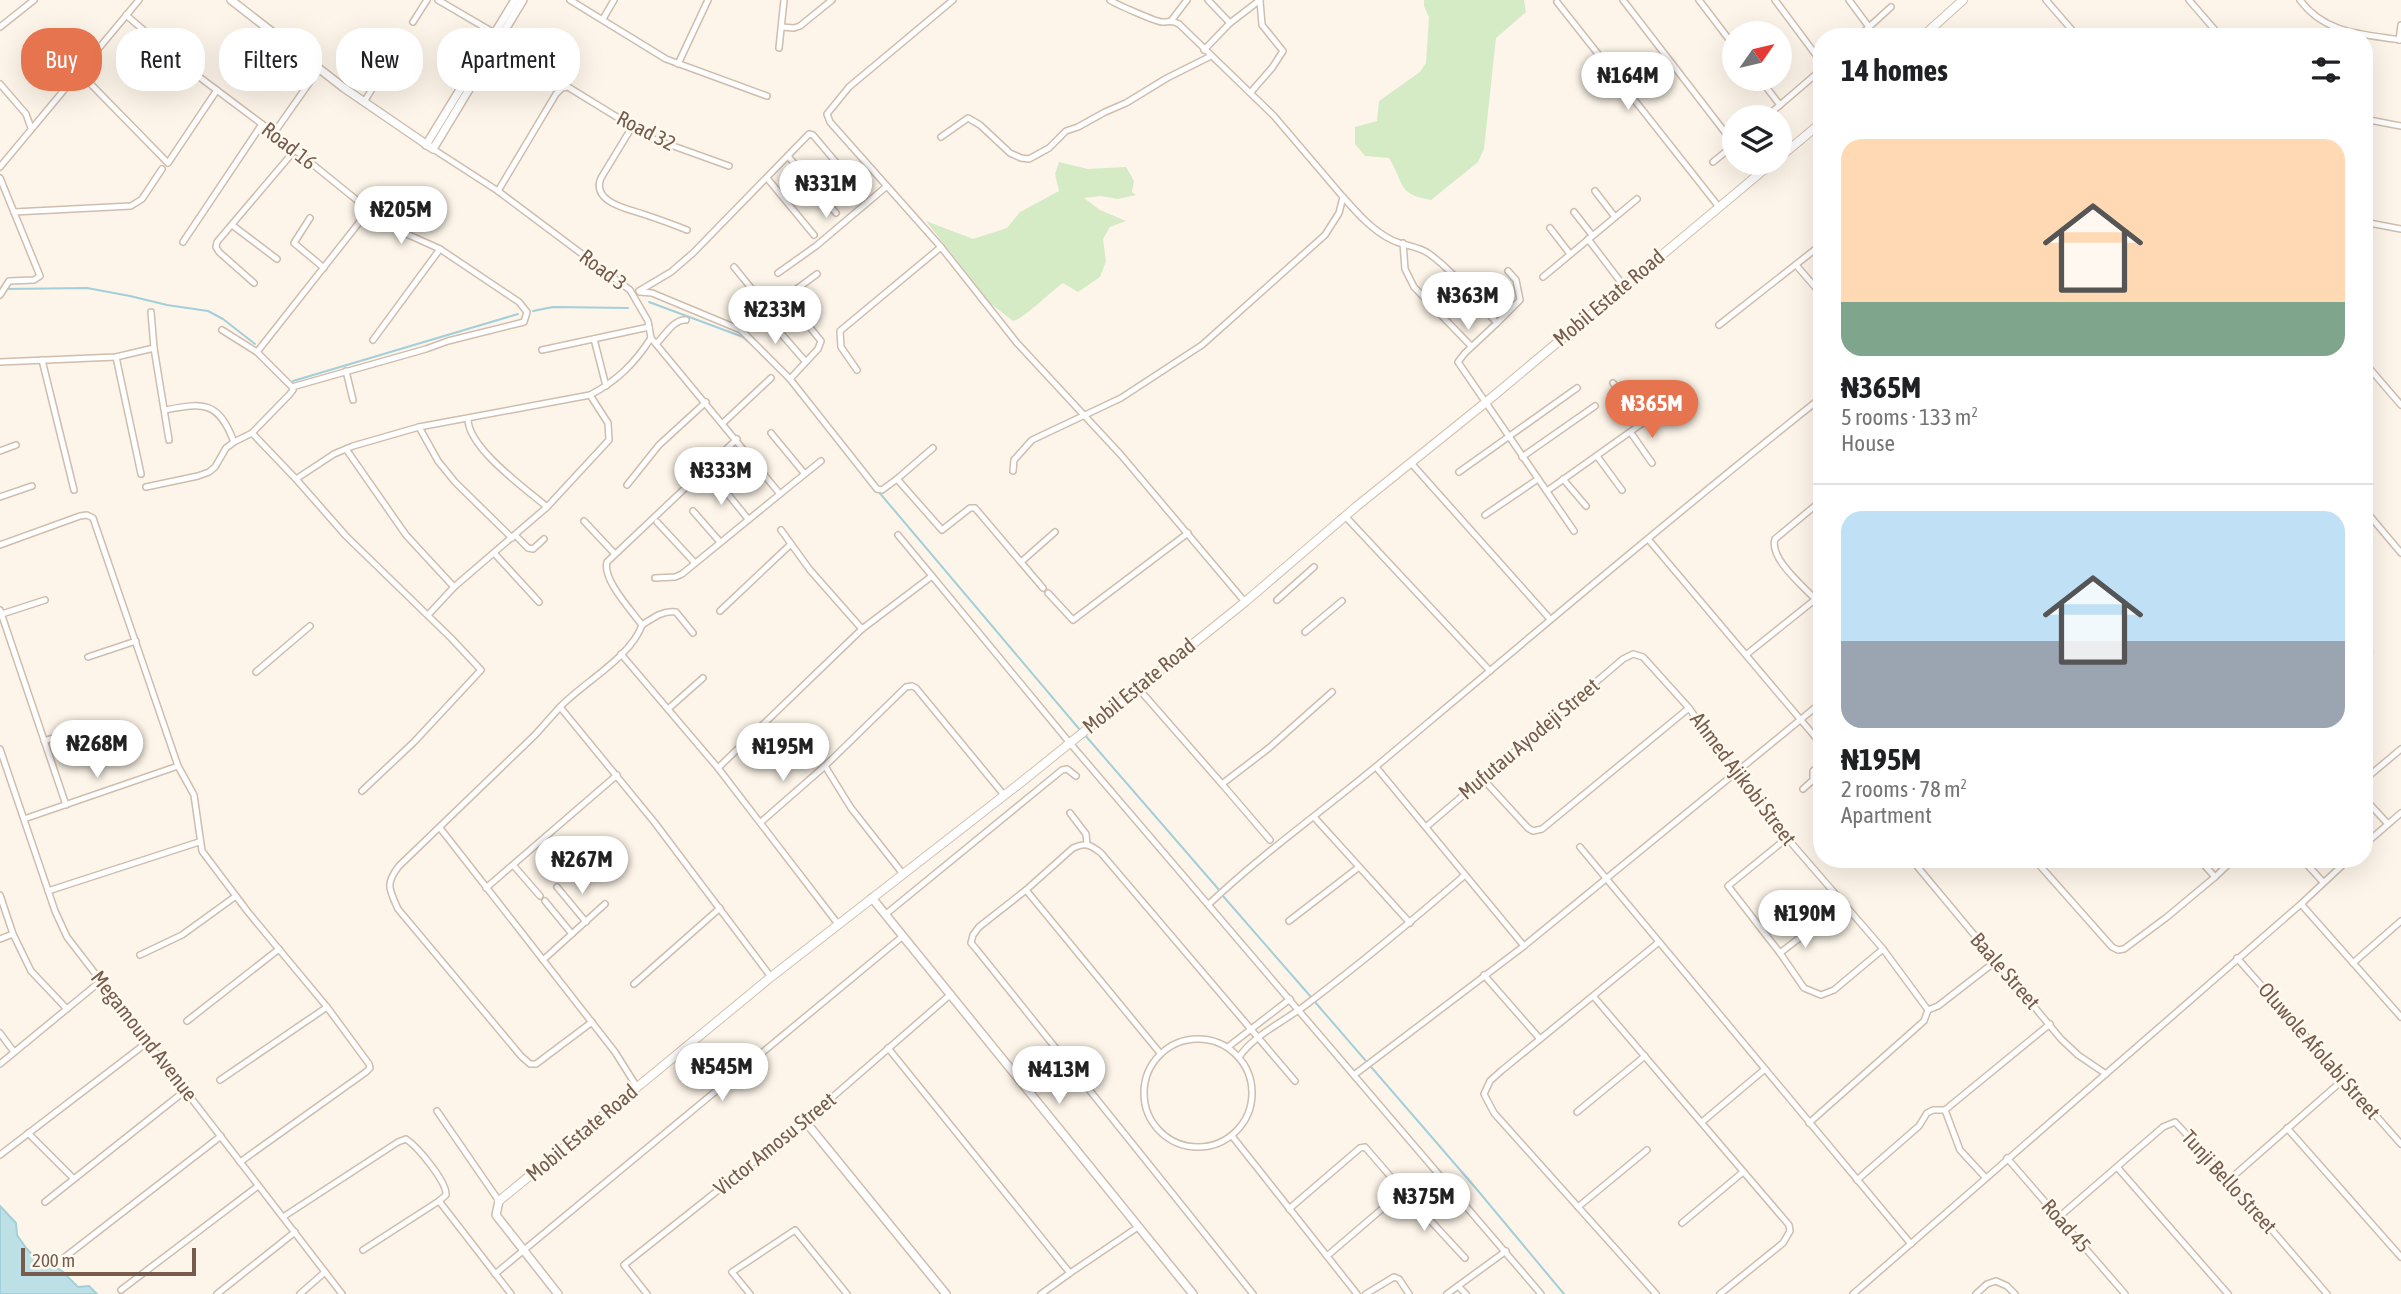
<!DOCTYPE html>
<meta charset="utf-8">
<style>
:root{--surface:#fff;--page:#f2f2f2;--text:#202124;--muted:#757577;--line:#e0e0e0;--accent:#e6744f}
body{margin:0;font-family:"Asap Condensed",sans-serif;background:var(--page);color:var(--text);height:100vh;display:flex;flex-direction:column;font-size:26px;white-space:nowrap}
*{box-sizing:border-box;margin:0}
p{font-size:23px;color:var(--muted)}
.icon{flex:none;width:38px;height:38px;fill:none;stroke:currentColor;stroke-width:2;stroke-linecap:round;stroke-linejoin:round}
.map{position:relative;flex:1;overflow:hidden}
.details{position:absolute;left:1813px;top:28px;width:560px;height:840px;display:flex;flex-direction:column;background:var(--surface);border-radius:28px;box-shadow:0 7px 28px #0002}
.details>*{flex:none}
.banner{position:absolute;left:21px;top:28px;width:665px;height:63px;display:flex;gap:14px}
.needle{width:46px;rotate:56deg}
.fabs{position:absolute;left:1722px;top:21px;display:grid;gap:14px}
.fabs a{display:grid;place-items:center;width:70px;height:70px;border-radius:50%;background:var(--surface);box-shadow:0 7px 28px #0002;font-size:35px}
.scale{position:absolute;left:21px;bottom:18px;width:175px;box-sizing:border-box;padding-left:7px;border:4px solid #775c4c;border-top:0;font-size:19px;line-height:24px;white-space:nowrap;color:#775c4c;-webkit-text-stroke:5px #fff9ef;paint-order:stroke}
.price{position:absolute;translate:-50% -60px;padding:0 16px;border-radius:24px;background:#fff;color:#222;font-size:23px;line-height:46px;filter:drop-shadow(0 2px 4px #0008)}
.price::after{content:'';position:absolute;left:50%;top:42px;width:21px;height:16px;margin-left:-10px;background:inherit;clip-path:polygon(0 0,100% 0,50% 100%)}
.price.selected{background:var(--accent);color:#fff}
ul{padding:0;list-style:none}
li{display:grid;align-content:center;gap:14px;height:371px;padding:0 28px}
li+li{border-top:2px solid var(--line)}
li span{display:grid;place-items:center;height:217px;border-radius:21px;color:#555}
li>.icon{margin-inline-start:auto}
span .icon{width:126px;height:126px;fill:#fffc;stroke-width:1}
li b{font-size:30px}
h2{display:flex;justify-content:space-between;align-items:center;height:84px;padding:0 28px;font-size:30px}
.pill{padding:0 24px;border-radius:28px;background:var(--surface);box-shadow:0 7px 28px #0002;font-size:24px;line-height:63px}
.pill.selected{background:var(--accent);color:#fff}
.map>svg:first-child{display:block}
.green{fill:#d4ebc6}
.water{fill:#bde0e7;stroke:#a3cfd9;stroke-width:2}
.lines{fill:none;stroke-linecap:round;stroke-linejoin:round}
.stream{stroke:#a3cfd9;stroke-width:2}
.minor-casing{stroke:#cfbdae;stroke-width:8}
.tertiary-casing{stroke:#cfbdae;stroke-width:10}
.secondary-casing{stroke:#d4c0ae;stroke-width:10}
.minor{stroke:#fff;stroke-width:5}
.tertiary{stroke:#fff;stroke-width:7}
.secondary{stroke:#fff;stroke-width:8}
.labels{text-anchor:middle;stroke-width:5;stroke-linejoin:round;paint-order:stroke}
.street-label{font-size:21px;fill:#775c4c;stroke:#fff9ef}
</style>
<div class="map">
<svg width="2401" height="1294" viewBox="0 0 2401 1294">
<rect width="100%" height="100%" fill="#fdf5e9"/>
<!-- green -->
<g class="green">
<path d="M1424 0H1524L1526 12 1496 38 1484 149 1478 162 1431 200C1397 194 1405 185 1389 158L1365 156 1355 144V127L1377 121 1379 101 1420 72 1426 63 1429 17 1424 6Z"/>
<path d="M1059 162 1088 169 1126 167 1134 181 1132 192 1136 195 1118 199 1101 196 1084 198 1100 210 1126 221 1110 227 1103 239 1106 261 1100 277 1078 292 1063 283C1050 292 1025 318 1013 321L991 304 926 221 973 239 1007 228 1020 212 1059 191 1055 174Z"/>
</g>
<!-- water -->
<path class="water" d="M0 1206 16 1223 17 1235 26 1248 43 1266 50 1264 62 1271 78 1287 89 1286 97 1294H0Z"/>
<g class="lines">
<!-- stream -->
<g class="stream">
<path d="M6 289 87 288 130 296 167 305 208 311 223 319 255 344"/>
<path d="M649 302 743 337 751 344"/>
<path d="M533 311 553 307 628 308"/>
<path d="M785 377 799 395"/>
<path d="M293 381 518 314"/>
<path d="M878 491 1080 730"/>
<path d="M1084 734 1220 891"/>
<path d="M1223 896 1311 997"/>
<path d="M1315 1002 1474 1186 1564 1294"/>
</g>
<defs>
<g id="minor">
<path d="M438 0 496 34"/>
<path d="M570 0 666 59 767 96"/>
<path d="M1208 0 1230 23"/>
<path d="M1623 0 1734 144"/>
<path d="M1699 0 1734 46"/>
<path d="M1775 0 1822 63"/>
<path d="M1849 0 1869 27"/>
<path d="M2046 0 2078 37"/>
<path d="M2189 0 2221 37"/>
<path d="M2300 0C2325 34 2362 34 2401 40"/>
<path d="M1557 2 1719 207"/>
<path d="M126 15 190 70 274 133 369 210 400 231 440 249 519 302 527 312 524 322 448 341 426 349 292 387"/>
<path d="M603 19 614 0"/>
<path d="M1171 21 1187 0"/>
<path d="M413 22 427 0"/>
<path d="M0 27 34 0"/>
<path d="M782 27 794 28 800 26 832 0"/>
<path d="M1858 37 1891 7"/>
<path d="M2399 40 2401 25"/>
<path d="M779 48 784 0"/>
<path d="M1204 50 1230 23 1260 0"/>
<path d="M678 64 708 0"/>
<path d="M79 72 168 163 217 90"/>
<path d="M1760 79 1780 105"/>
<path d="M0 84 26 114 31 128"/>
<path d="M1251 92 1272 68 1283 51 1262 25 1260 1"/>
<path d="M364 102 400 44"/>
<path d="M1766 117 1822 69"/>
<path d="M2364 119 2401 126"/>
<path d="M632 127 601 178C591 202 628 209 643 214 658 219 672 224 687 230"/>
<path d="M274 133 319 69"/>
<path d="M941 137 968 118 980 125 1010 153 1021 158 1029 159 1049 148 1066 131 1078 127 1105 112 1126 103 1167 78 1211 56"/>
<path d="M788 156 836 213"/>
<path d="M1713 162 1734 145"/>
<path d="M0 167 139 0"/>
<path d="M0 178 40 276 34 280 9 281 0 295"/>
<path d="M767 178 814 235"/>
<path d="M498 191 556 94 562 88 568 87 651 138 729 166"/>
<path d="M1595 191 1615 217"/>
<path d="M1343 197C1357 213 1373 231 1392 240 1404 246 1418 246 1428 253 1455 272 1474 299 1497 323L1465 353 1458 362 1574 531"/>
<path d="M14 212 131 206 142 199 162 169"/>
<path d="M1574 212 1592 235"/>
<path d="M310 218 294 243 324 268"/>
<path d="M2364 222 2401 229"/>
<path d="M232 225 277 259"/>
<path d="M1550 228 1570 254"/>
<path d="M1588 239 1623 285"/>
<path d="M183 242 262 124"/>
<path d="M1403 243 1405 269 1414 287 1471 346"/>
<path d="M941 247 830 122 827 114 849 87 953 0"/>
<path d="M1796 265 1822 295"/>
<path d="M734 267 769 310"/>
<path d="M778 273 816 246 887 186"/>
<path d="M1543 277 1637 199"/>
<path d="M254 283 219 252 216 247 217 242 295 150"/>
<path d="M639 291 671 272 693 253 809 134 813 135 862 193"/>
<path d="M640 292 652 293 741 330 790 379 818 349 821 341 786 298"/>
<path d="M151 312 154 348"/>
<path d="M764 314 805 361"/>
<path d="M1497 323 1520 300 1516 280 1508 271"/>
<path d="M1719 325 1822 244"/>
<path d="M222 330 257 352"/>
<path d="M741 330 817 274"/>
<path d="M651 338 780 494 821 461"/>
<path d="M594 339 606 386"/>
<path d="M373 340 440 249"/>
<path d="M657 343C665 335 674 319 686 320"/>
<path d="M542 350 649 327"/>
<path d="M116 357 141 474"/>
<path d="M42 360 74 490"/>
<path d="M0 362 116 357 154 348 169 440"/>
<path d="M2364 362 2401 405"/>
<path d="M857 370 841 347 840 331 941 247 1017 343 1121 455 1245 602"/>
<path d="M346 371 353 400"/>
<path d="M790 379 877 489 882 490 897 479 942 530 970 508H975L1043 588"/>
<path d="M165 410C203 403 218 400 234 442"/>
<path d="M468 419C468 448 526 489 547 507"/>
<path d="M723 423 771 378"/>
<path d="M419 427 438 461 455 482 512 538"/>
<path d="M252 433 296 479 334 454 353 446 419 427 590 395C617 381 635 363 651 338L648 321 630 290 498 191 433 149"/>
<path d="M771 433 804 473"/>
<path d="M1631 433 1652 463"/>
<path d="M346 449 406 535 454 587 547 507 609 440 608 423 590 395"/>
<path d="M0 451 16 445"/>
<path d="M1597 456 1622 490"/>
<path d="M1522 457 1595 406"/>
<path d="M1411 463 1550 619"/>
<path d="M1013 471 1014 460 1032 440 1121 398 1202 345 1325 235 1339 213 1343 197 1274 116 1179 24C1172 20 1170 22 1162 22 1157 22 1115 4 1110 0"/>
<path d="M1459 472 1577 388"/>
<path d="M714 477 748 519"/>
<path d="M296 479 346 536 451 638 481 670 414 742 362 791"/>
<path d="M897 479 933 448"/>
<path d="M1563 479 1586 506"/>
<path d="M627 485 659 445 706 402"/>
<path d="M146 487 198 476 209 472 215 467 226 448 234 442 252 433 289 395 293 390 292 387 257 352 369 210"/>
<path d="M1547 491 1644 422 1643 418 1613 383"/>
<path d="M0 497 32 486"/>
<path d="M2364 509 2401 553"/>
<path d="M693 511 720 542"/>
<path d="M1485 515 1538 479"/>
<path d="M1345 516 1490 671"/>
<path d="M584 521 614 553"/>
<path d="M657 522 695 563"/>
<path d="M781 530 810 570 862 629"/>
<path d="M515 535 528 548 533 549 544 539"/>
<path d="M898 535 932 576"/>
<path d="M1648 539 1822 745"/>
<path d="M0 545 80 516 87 515 93 518 178 766 194 795 202 851 248 912 327 1007 369 1064 370 1068 366 1072 240 1162"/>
<path d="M494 553 539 602"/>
<path d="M1021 562 1055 532"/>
<path d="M655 578 675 577 682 574 780 494"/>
<path d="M1048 593 1073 620 1188 533"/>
<path d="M1815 599C1802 585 1769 558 1775 539L1822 500"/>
<path d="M1277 600 1314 567"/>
<path d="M0 610 66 805"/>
<path d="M720 611 791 544"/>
<path d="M2 614 45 600"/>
<path d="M428 615 454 587"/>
<path d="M642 625C653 618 663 610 676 612L693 633"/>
<path d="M1305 632 1342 601"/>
<path d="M2364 637C2371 649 2371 654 2364 665"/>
<path d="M621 654 718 768 838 924"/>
<path d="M1747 654 1822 594"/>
<path d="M88 657 136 641"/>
<path d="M256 672 310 626"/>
<path d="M1138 688 1222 784 1269 748 1332 692"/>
<path d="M560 707C584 682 631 657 642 625 631 610 602 579 607 562L737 439"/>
<path d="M668 709 703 678"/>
<path d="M44 741 88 726"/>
<path d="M0 749 55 911 67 937 342 1294"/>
<path d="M825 766 851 808 903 874"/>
<path d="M1376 767 1524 946"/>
<path d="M718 768 862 629 932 576 1069 742 1541 1294"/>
<path d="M1483 779 1528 828 1533 831 1542 829 1689 708"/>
<path d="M2364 780 2401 749"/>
<path d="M1222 784 1270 840"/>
<path d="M1803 789 1813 780V771L1822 764"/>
<path d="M2364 798 2388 824"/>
<path d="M1070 813 1086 834 1087 844"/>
<path d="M1314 817 1410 923"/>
<path d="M24 819 178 766"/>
<path d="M761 822 825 766 906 687 912 686 916 688 1004 795"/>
<path d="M1426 827 1623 659 1633 654 1643 657 1689 708 1735 773 1787 838 1883 949 1928 1010 1924 1021 1809 1123"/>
<path d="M440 828 615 1052 637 1087"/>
<path d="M1787 838 1728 886 1780 953 1804 988 1821 995 1834 990 1883 949"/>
<path d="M2364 845 2401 813"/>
<path d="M1580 847 1911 1244"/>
<path d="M1911 859 2061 1039 2078 1055 2106 1074"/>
<path d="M2034 859 2112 947 2118 950 2124 949 2167 917 2215 877"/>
<path d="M2199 859 2215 877 2234 859"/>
<path d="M2302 859 2323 882"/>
<path d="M514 866 540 896"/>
<path d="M557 887 586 922"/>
<path d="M486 888 617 775"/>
<path d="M1026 890 1160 1053"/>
<path d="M48 891 199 842"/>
<path d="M0 895 13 934 31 971 67 1009"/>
<path d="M545 901 572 934"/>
<path d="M1209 904C1264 852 1327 808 1385 759 1530 637 1674 515 1822 397"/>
<path d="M2301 904 2401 1017"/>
<path d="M886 914 1062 770 1067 769 1076 776"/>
<path d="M1289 921 1359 867"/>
<path d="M0 939 13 934"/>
<path d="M1780 953 1815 926"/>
<path d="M140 955 182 935 236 896"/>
<path d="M2237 958 2401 1144"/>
<path d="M543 960 605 904"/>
<path d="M2353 963 2401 921"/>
<path d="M1484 975 1540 1039"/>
<path d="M634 984 720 908"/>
<path d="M1594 997 1789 1225 1790 1231 1783 1243 1720 1294"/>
<path d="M1928 1010 1938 1006 1996 961"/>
<path d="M187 1021 279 949"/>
<path d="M592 1022 536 1064H530L521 1056 398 909C389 889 385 884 399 866L535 735 560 707 655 823 771 977"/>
<path d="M0 1033 14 1052"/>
<circle cx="1198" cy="1093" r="54"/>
<path d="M1228 1047 1290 999"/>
<path d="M888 1048 1070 1273 1138 1227"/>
<path d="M1239 1057C1255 1034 1285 1021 1307 1004 1361 963 1413 920 1465 875"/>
<path d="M0 1064 102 980"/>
<path d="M1354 1075 1524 946 1822 702"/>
<path d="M220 1080 327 1007"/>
<path d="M437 1111 499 1201"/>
<path d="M1577 1112 1645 1056"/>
<path d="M1702 1122 1765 1069"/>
<path d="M2287 1128 2401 1257"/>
<path d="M28 1133 74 1179"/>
<path d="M1232 1136 1357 1294"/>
<path d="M0 1155 149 1041"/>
<path d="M2007 1158 2125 1294"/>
<path d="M2117 1167 2228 1294"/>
<path d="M1985 1177 1960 1150 1945 1110 2050 1024"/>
<path d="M1857 1180 1919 1126 1927 1113 1933 1110H1945"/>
<path d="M2229 1180 2344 1079"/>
<path d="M1403 1191 1465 1258"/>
<path d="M45 1202 186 1090"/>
<path d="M1578 1207 1647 1150"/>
<path d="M1289 1209 1360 1148 1365 1147 1403 1191 1327 1256"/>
<path d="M283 1217 398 1142 406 1139C418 1147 447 1182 446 1195L439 1201 511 1294"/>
<path d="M2059 1217 2163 1127 2175 1122 2229 1180 2327 1294"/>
<path d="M1682 1223 1743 1172"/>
<path d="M363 1250 439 1201"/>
<path d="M65 1257 221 1136"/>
<path d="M495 1274 903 936"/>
<path d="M1458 1286 1466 1294"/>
<path d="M121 1290 258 1186"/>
<path d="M217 1294 295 1232"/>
<path d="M300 1294 325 1272"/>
<path d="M647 1294 624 1265 805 1121 951 994"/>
<path d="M750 1294 732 1272 795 1230 847 1294"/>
<path d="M1041 1294 1070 1273"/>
<path d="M1253 1294 977 950 971 943 973 935 979 927 1026 890 1073 848C1086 842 1091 845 1101 853L1295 1081"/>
<path d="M1366 1294 1394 1277 1399 1279 1409 1294"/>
<path d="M1447 1294 1506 1251"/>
<path d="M1656 1294 1494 1113 1484 1094 1490 1081 1501 1071 1659 942"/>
<path d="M1853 1294 2301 904 2349 859"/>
<path d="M1976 1294 1987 1284 1996 1281 2007 1286 2015 1294"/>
</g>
<g id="tertiary">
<path d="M231 0 344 88 433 149 523 0"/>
<path d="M426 145 515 0"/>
<path d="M872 898 1193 1294"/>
<path d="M805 1121 946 1294"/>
<path d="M499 1201 496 1215 558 1294"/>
</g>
<g id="secondary">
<path d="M1922 37 1963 0"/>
<path d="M1780 157 1822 122"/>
<path d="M499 1201 771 977 1019 784 1245 602 1357 506 1485 403 1772 163"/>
</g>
</defs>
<!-- minor casing -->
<use href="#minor" class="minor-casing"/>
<!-- tertiary casing -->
<use href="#tertiary" class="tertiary-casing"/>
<!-- secondary casing -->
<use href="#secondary" class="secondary-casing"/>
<!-- minor -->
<use href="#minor" class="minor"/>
<!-- tertiary -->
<use href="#tertiary" class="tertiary"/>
<!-- secondary -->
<use href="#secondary" class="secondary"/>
</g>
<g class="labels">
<!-- street labels -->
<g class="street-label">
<text transform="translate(646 131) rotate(27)" y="7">Road 32</text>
<text transform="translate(289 146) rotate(38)" y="7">Road 16</text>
<text transform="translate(603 270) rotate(37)" y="7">Road 3</text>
<text transform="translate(1609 298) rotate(-40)" y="7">Mobil Estate Road</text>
<text transform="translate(1139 686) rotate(-39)" y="7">Mobil Estate Road</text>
<text transform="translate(1529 739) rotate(-40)" y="7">Mufutau Ayodeji Street</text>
<text transform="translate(1743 779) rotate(53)" y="7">Ahmed Ajikobi Street</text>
<text transform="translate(2005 971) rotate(49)" y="7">Baale Street</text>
<text transform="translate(144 1036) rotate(52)" y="7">Megamound Avenue</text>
<text transform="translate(2319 1051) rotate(49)" y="7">Oluwole Afolabi Street</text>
<text transform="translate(582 1133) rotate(-40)" y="7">Mobil Estate Road</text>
<text transform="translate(775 1144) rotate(-39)" y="7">Victor Amosu Street</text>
<text transform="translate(2229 1182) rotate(48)" y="7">Tunji Bello Street</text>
<text transform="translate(2066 1226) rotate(49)" y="7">Road 45</text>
</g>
</g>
</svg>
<div class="fabs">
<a><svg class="needle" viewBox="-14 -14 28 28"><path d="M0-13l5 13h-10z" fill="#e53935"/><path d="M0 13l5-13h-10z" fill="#757577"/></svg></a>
<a><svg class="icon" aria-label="layers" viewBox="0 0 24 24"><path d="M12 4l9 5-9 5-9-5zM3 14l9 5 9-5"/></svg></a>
</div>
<div class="scale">200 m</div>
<b class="price" style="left:1628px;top:112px">₦164M</b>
<b class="price" style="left:826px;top:220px">₦331M</b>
<b class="price" style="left:401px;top:246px">₦205M</b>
<b class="price" style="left:1468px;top:332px">₦363M</b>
<b class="price" style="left:775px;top:346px">₦233M</b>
<b class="price selected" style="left:1652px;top:440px">₦365M</b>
<b class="price" style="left:721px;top:507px">₦333M</b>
<b class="price" style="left:97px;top:780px">₦268M</b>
<b class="price" style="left:783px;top:783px">₦195M</b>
<b class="price" style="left:582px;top:896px">₦267M</b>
<b class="price" style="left:1805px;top:950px">₦190M</b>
<b class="price" style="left:722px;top:1103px">₦545M</b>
<b class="price" style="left:1059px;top:1106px">₦413M</b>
<b class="price" style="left:1424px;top:1233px">₦375M</b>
<div class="banner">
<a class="pill selected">Buy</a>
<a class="pill">Rent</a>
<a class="pill">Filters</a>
<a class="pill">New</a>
<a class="pill">Apartment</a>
</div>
<section class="details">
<h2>14 homes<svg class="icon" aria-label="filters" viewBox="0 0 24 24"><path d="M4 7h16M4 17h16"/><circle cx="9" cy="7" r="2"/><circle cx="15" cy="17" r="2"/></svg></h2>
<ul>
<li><span style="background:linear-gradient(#ffd9b3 75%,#7fa58c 0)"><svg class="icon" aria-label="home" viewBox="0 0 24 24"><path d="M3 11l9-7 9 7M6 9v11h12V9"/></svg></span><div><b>₦365M</b><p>5 rooms · 133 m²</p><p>House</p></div></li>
<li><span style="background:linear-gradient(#bfe0f5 60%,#9aa5b1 0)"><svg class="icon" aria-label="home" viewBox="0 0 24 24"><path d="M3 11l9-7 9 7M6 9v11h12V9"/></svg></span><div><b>₦195M</b><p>2 rooms · 78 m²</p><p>Apartment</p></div></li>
</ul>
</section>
</div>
